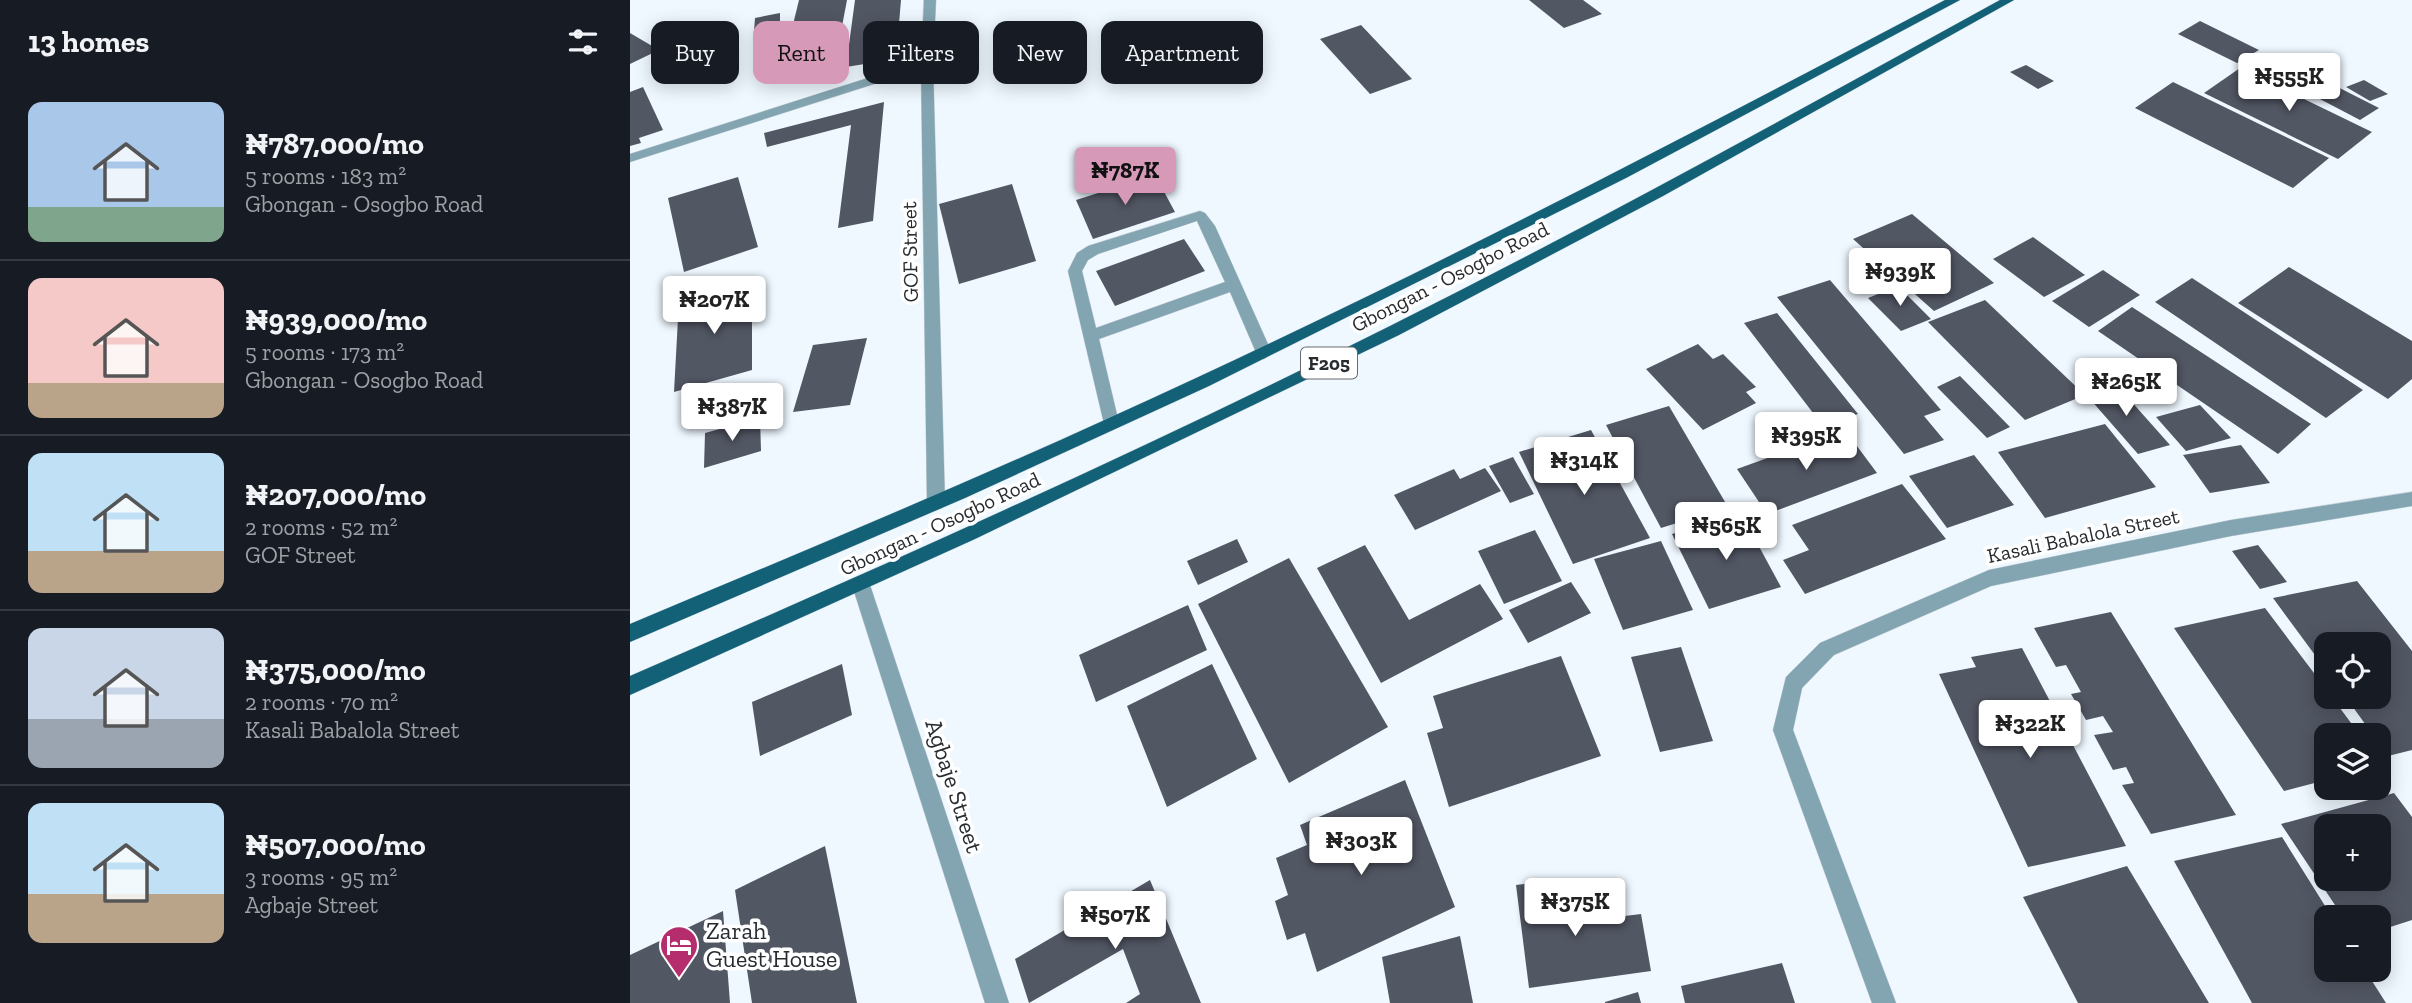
<!DOCTYPE html>
<meta charset="utf-8">
<style>
:root{--surface:#171b24;--page:#242831;--text:#f1f3f6;--muted:#9ea1a6;--line:#363941;--accent:#d69ab8}
body{margin:0;font-family:"Zilla Slab",serif;background:var(--page);color:var(--text);height:100vh;display:flex;flex-direction:column;font-size:26px;white-space:nowrap}
*{box-sizing:border-box;margin:0}
p{font-size:23px;color:var(--muted)}
.icon{flex:none;width:38px;height:38px;fill:none;stroke:currentColor;stroke-width:2;stroke-linecap:round;stroke-linejoin:round}
.map{position:relative;flex:1;overflow:hidden}
.panel{display:flex;flex-direction:column;background:var(--surface);width:630px}
.panel>*{flex:none}
.guide{position:absolute;left:21px;top:21px;width:665px;height:63px;display:flex;gap:14px}
.fabs{position:absolute;left:1684px;top:632px;display:grid;gap:14px}
.fabs a{display:grid;place-items:center;width:77px;height:77px;border-radius:14px;background:var(--surface);box-shadow:0 4px 18px #0003;font-size:35px}
.price{position:absolute;translate:-50% -60px;padding:0 16px;border-radius:7px;background:#fff;color:#222;font-size:23px;line-height:46px;filter:drop-shadow(0 2px 4px #0008)}
.price::after{content:'';position:absolute;left:50%;top:42px;width:21px;height:16px;margin-left:-10px;background:inherit;clip-path:polygon(0 0,100% 0,50% 100%)}
.price.current{background:var(--accent);color:#111}
ul{padding:0;list-style:none}
li{display:flex;align-items:center;gap:21px;height:175px;padding:0 28px}
li+li{border-top:2px solid var(--line)}
li span{display:grid;place-items:center;flex:none;width:196px;height:140px;border-radius:14px;color:#555}
li>.icon{margin-inline-start:auto}
span .icon{width:84px;height:84px;fill:#fffc;stroke-width:1}
li b{font-size:30px}
h2{display:flex;justify-content:space-between;align-items:center;height:84px;padding:0 28px;font-size:30px}
.pill{padding:0 24px;border-radius:14px;background:var(--surface);box-shadow:0 4px 18px #0003;font-size:24px;line-height:63px}
.pill.current{background:var(--accent);color:#111}
main{display:flex;flex:1;min-height:0}
.map>svg:first-child{display:block}
.building{fill:#525764;fill-rule:evenodd}
.lines{fill:none;stroke-linecap:round;stroke-linejoin:round}
.minor-casing{stroke:#cbd3da;stroke-width:1}
.major-casing{stroke:#cbd3da;stroke-width:1}
.minor{fill:#83a5b1;fill-rule:evenodd}
.major{fill:#126177;fill-rule:evenodd}
.labels{text-anchor:middle;stroke-width:7;stroke-linejoin:round;paint-order:stroke}
.shield{fill:#fff;stroke:#686b6e;stroke-width:2}
.shield-label{font-size:19px;font-weight:bold;fill:#272c30}
.street-label{font-size:21px;fill:#272c30;stroke:#fff}
.near-street-label{font-size:24px;fill:#272c30;stroke:#fff}
.near-poi-label{font-size:24px;fill:#272c30;stroke:#fff;text-anchor:start}
</style>
<main>
<section class="panel">
<h2>13 homes<svg class="icon" aria-label="filters" viewBox="0 0 24 24"><path d="M4 7h16M4 17h16"/><circle cx="9" cy="7" r="2"/><circle cx="15" cy="17" r="2"/></svg></h2>
<ul>
<li><span style="background:linear-gradient(#a9c7e8 75%,#7fa58c 0)"><svg class="icon" aria-label="home" viewBox="0 0 24 24"><path d="M3 11l9-7 9 7M6 9v11h12V9"/></svg></span><div><b>₦787,000/mo</b><p>5 rooms · 183 m²</p><p>Gbongan - Osogbo Road</p></div></li>
<li><span style="background:linear-gradient(#f6c9c9 75%,#b9a48a 0)"><svg class="icon" aria-label="home" viewBox="0 0 24 24"><path d="M3 11l9-7 9 7M6 9v11h12V9"/></svg></span><div><b>₦939,000/mo</b><p>5 rooms · 173 m²</p><p>Gbongan - Osogbo Road</p></div></li>
<li><span style="background:linear-gradient(#bfe0f5 70%,#b9a48a 0)"><svg class="icon" aria-label="home" viewBox="0 0 24 24"><path d="M3 11l9-7 9 7M6 9v11h12V9"/></svg></span><div><b>₦207,000/mo</b><p>2 rooms · 52 m²</p><p>GOF Street</p></div></li>
<li><span style="background:linear-gradient(#c9d6e8 65%,#9aa5b1 0)"><svg class="icon" aria-label="home" viewBox="0 0 24 24"><path d="M3 11l9-7 9 7M6 9v11h12V9"/></svg></span><div><b>₦375,000/mo</b><p>2 rooms · 70 m²</p><p>Kasali Babalola Street</p></div></li>
<li><span style="background:linear-gradient(#bfe0f5 65%,#b9a48a 0)"><svg class="icon" aria-label="home" viewBox="0 0 24 24"><path d="M3 11l9-7 9 7M6 9v11h12V9"/></svg></span><div><b>₦507,000/mo</b><p>3 rooms · 95 m²</p><p>Agbaje Street</p></div></li>
</ul>
</section>
<div class="map">
<svg width="1782" height="1003" viewBox="0 0 1782 1003">
<rect width="100%" height="100%" fill="#eff8ff"/>
<!-- building -->
<g class="building">
<path d="M169 0H217L209 42 157 49Z"/>
<path d="M225 0H271L266 59 216 67Z"/>
<path d="M899 0H953L972 14 934 28Z"/>
<path d="M150 13V40L123 45 125 18Z"/>
<path d="M1570 21 1629 50 1607 63 1548 34Z"/>
<path d="M731 25 782 79 740 94 690 39Z"/>
<path d="M0 33 29 50 0 64Z"/>
<path d="M1640 54 1675 71 1656 84 1620 66Z"/>
<path d="M1396 65 1424 81 1408 89 1380 72Z"/>
<path d="M1610 68 1742 132 1708 159 1574 93Z"/>
<path d="M1684 75 1749 108 1730 120 1665 86Z"/>
<path d="M1734 80 1758 94 1740 101 1716 87Z"/>
<path d="M1543 82 1699 158 1663 188 1505 108Z"/>
<path d="M13 87 33 130 9 138 11 143 0 146V92Z"/>
<path d="M254 102 243 221 208 228 221 125 137 147 134 133Z"/>
<path d="M525 175 545 212 463 239 446 200Z"/>
<path d="M108 177 128 247 54 272 38 198Z"/>
<path d="M382 184 406 261 329 284 309 204Z"/>
<path d="M1282 214 1364 283 1304 311 1223 239Z"/>
<path d="M1403 237 1455 275 1414 297 1363 259Z"/>
<path d="M554 239 575 271 485 306 466 271Z"/>
<path d="M1659 267 1782 341V379L1758 399 1608 303Z"/>
<path d="M1473 270 1510 295 1459 327 1422 301Z"/>
<path d="M1562 278 1733 390 1696 418 1525 302Z"/>
<path d="M1200 280 1311 410 1294 416 1314 440 1274 454 1147 297Z"/>
<path d="M122 281V370L44 392 49 300Z"/>
<path d="M1268 286 1301 319 1271 331 1238 298Z"/>
<path d="M1355 300 1455 395 1395 420 1298 322Z"/>
<path d="M1502 307 1681 424 1648 454 1468 331Z"/>
<path d="M1147 313 1228 414 1193 426 1114 323Z"/>
<path d="M237 338 220 405 163 412 183 345Z"/>
<path d="M1068 344 1083 359 1093 354 1126 387 1116 392 1126 403 1073 430 1016 369Z"/>
<path d="M1330 376 1380 427 1357 438 1307 387Z"/>
<path d="M1484 382 1540 445 1508 454 1453 391Z"/>
<path d="M1570 405 1601 438 1556 451 1526 417Z"/>
<path d="M1039 406 1098 507 1031 528 976 425Z"/>
<path d="M130 418 131 451 74 468 75 433Z"/>
<path d="M1475 424 1526 487 1415 518 1368 452Z"/>
<path d="M961 430 1020 538 943 564 889 452Z"/>
<path d="M1215 430 1247 473 1137 514 1107 469Z"/>
<path d="M1611 445 1640 483 1580 493 1553 455Z"/>
<path d="M1344 455 1384 505 1317 528 1279 476Z"/>
<path d="M883 457 904 494 880 503 859 466Z"/>
<path d="M855 468 871 491 785 530 764 495 824 469 830 479Z"/>
<path d="M1272 484 1316 539 1175 594 1153 560 1179 550 1162 525Z"/>
<path d="M1112 515 1151 587 1079 609 1042 534Z"/>
<path d="M905 530 932 581 874 604 848 551Z"/>
<path d="M607 539 618 562 568 585 557 561Z"/>
<path d="M1031 541 1063 610 993 630 964 559Z"/>
<path d="M735 545 779 620 850 584 873 619 751 683 687 568Z"/>
<path d="M1628 545 1657 582 1630 589 1602 551Z"/>
<path d="M659 558 758 727 659 783 568 604Z"/>
<path d="M1727 581 1782 651V750L1758 756 1748 743V735H1743L1715 696H1748V644H1696V670L1643 598Z"/>
<path d="M941 582 961 613 898 643 879 610Z"/>
<path d="M558 605 577 650 466 702 449 655Z"/>
<path d="M1635 608 1696 689V696H1701L1730 735H1696V780L1654 791 1544 628Z"/>
<path d="M1481 612 1606 815 1521 834 1492 785 1504 783 1496 767 1483 770 1464 735 1483 732 1473 716 1456 720 1441 694 1451 692 1436 665 1426 667 1404 628Z"/>
<path d="M1051 647 1083 741 1030 752 1001 657Z"/>
<path d="M1392 648 1496 846 1398 867 1309 674 1346 667 1341 657Z"/>
<path d="M931 656 971 756 819 807 797 733 813 728 803 696Z"/>
<path d="M212 664 222 715 130 756 122 702Z"/>
<path d="M582 664 627 759 537 807 497 706Z"/>
<path d="M775 780 825 907 687 972 675 933 657 940 645 901 658 895 646 858 677 845 670 825Z"/>
<path d="M1764 793 1782 817V920L1748 931V917H1713L1651 824ZM1696 826H1748V878H1696Z"/>
<path d="M1652 837 1702 917H1696V970H1735L1756 1003H1622L1544 861Z"/>
<path d="M195 846 227 1003H122L105 890Z"/>
<path d="M1497 866 1579 1003H1448L1393 897Z"/>
<path d="M946 878 954 921 1011 914 1021 971 899 988 886 885Z"/>
<path d="M520 880 571 1003H496L510 994 493 949 399 1003 385 959Z"/>
<path d="M93 911 100 1003H0V955Z"/>
<path d="M830 936 843 1003H760L752 957Z"/>
<path d="M1152 963 1165 1003H1055L1051 986Z"/>
<path d="M1008 992 1011 1003H975V1002Z"/>
</g>
<g class="lines">
<defs>
<g id="minor">
<path d="M294 0H306L303 63 315 503 312 508 306 510 300 508 297 503 291 69 0 162V154L291 61Z"/>
<path d="M570 211 575 213 585 226 642 353 634 359 628 357 600 292 469 339 489 423 487 428H475L438 271 447 253 458 246ZM567 221 595 282 466 328 452 271 458 260 468 254Z"/>
<path d="M1782 492V506L1601 536 1361 586 1204 655 1172 688 1163 730 1266 1003H1242L1143 730 1156 677 1190 643 1359 570 1601 520Z"/>
<path d="M231 577 238 579 240 585 379 1003H355L222 585 224 579Z"/>
</g>
<g id="major">
<path d="M1315 0H1330L996 178 579 386 335 498 0 642V624C189 545 378 466 564 379 818 261 1067 131 1315 0Z"/>
<path d="M1370 0H1384L1033 196 769 335 345 539 0 695V676C256 565 511 451 760 326 966 223 1168 111 1370 0Z"/>
</g>
</defs>
<!-- minor casing -->
<use href="#minor" class="minor-casing"/>
<!-- major casing -->
<use href="#major" class="major-casing"/>
<!-- minor -->
<use href="#minor" class="minor"/>
<!-- major -->
<use href="#major" class="major"/>
</g>
<!-- icons -->
<defs>
<symbol id="hotel-pin" viewBox="-11 -11 22 30"><path d="M0 17L-7.5 6A9.5 9.5 0 1 1 7.5 6Z" fill="#b52d6c" stroke="#fff"/><path d="M-6-4.5h1.5V1H6V5H4.5V3h-9V5H-6ZM-4 0a1.8 1.8 0 1 1 3.6 0ZM.5 0V-2.5h3Q6-2.5 6 0Z" fill="#fff"/></symbol>
</defs>
<g fill-rule="evenodd">
<use href="#hotel-pin" x="27" y="923" width="44" height="60"/>
</g>
<g class="labels">
<!-- shield labels -->
<rect class="shield" x="671" y="347.5" width="56" height="31" rx="5"/>
<g class="shield-label">
<text x="699" y="370">F205</text>
</g>
<!-- street labels -->
<g class="street-label">
<text transform="translate(280 252) rotate(-91)" y="7">GOF Street</text>
<text transform="translate(820 277) rotate(-27)" y="7">Gbongan - Osogbo Road</text>
<text transform="translate(310 524) rotate(-25)" y="7">Gbongan - Osogbo Road</text>
<text transform="translate(1453 536) rotate(-12)" y="7">Kasali Babalola Street</text>
</g>
<!-- near-street labels -->
<g class="near-street-label">
<text transform="translate(324 786) rotate(72)" y="8">Agbaje Street</text>
</g>
<!-- near-poi labels -->
<g class="near-poi-label">
<text x="76" y="939">Zarah<tspan x="76" dy="28">Guest House</tspan></text>
</g>
</g>
</svg>
<div class="fabs">
<a><svg class="icon" aria-label="locate" viewBox="0 0 24 24"><circle cx="12" cy="12" r="6"/><path d="M12 2v4M12 18v4M2 12h4M18 12h4"/></svg></a>
<a><svg class="icon" aria-label="layers" viewBox="0 0 24 24"><path d="M12 4l9 5-9 5-9-5zM3 14l9 5 9-5"/></svg></a>
<a>+</a>
<a>−</a>
</div>
<b class="price" style="left:1659px;top:113px">₦555K</b>
<b class="price current" style="left:495px;top:207px">₦787K</b>
<b class="price" style="left:1270px;top:308px">₦939K</b>
<b class="price" style="left:84px;top:336px">₦207K</b>
<b class="price" style="left:1496px;top:418px">₦265K</b>
<b class="price" style="left:102px;top:443px">₦387K</b>
<b class="price" style="left:1176px;top:472px">₦395K</b>
<b class="price" style="left:954px;top:497px">₦314K</b>
<b class="price" style="left:1096px;top:562px">₦565K</b>
<b class="price" style="left:1400px;top:760px">₦322K</b>
<b class="price" style="left:731px;top:877px">₦303K</b>
<b class="price" style="left:945px;top:938px">₦375K</b>
<b class="price" style="left:485px;top:951px">₦507K</b>
<div class="guide">
<a class="pill">Buy</a>
<a class="pill current">Rent</a>
<a class="pill">Filters</a>
<a class="pill">New</a>
<a class="pill">Apartment</a>
</div>
</div>
</main>
